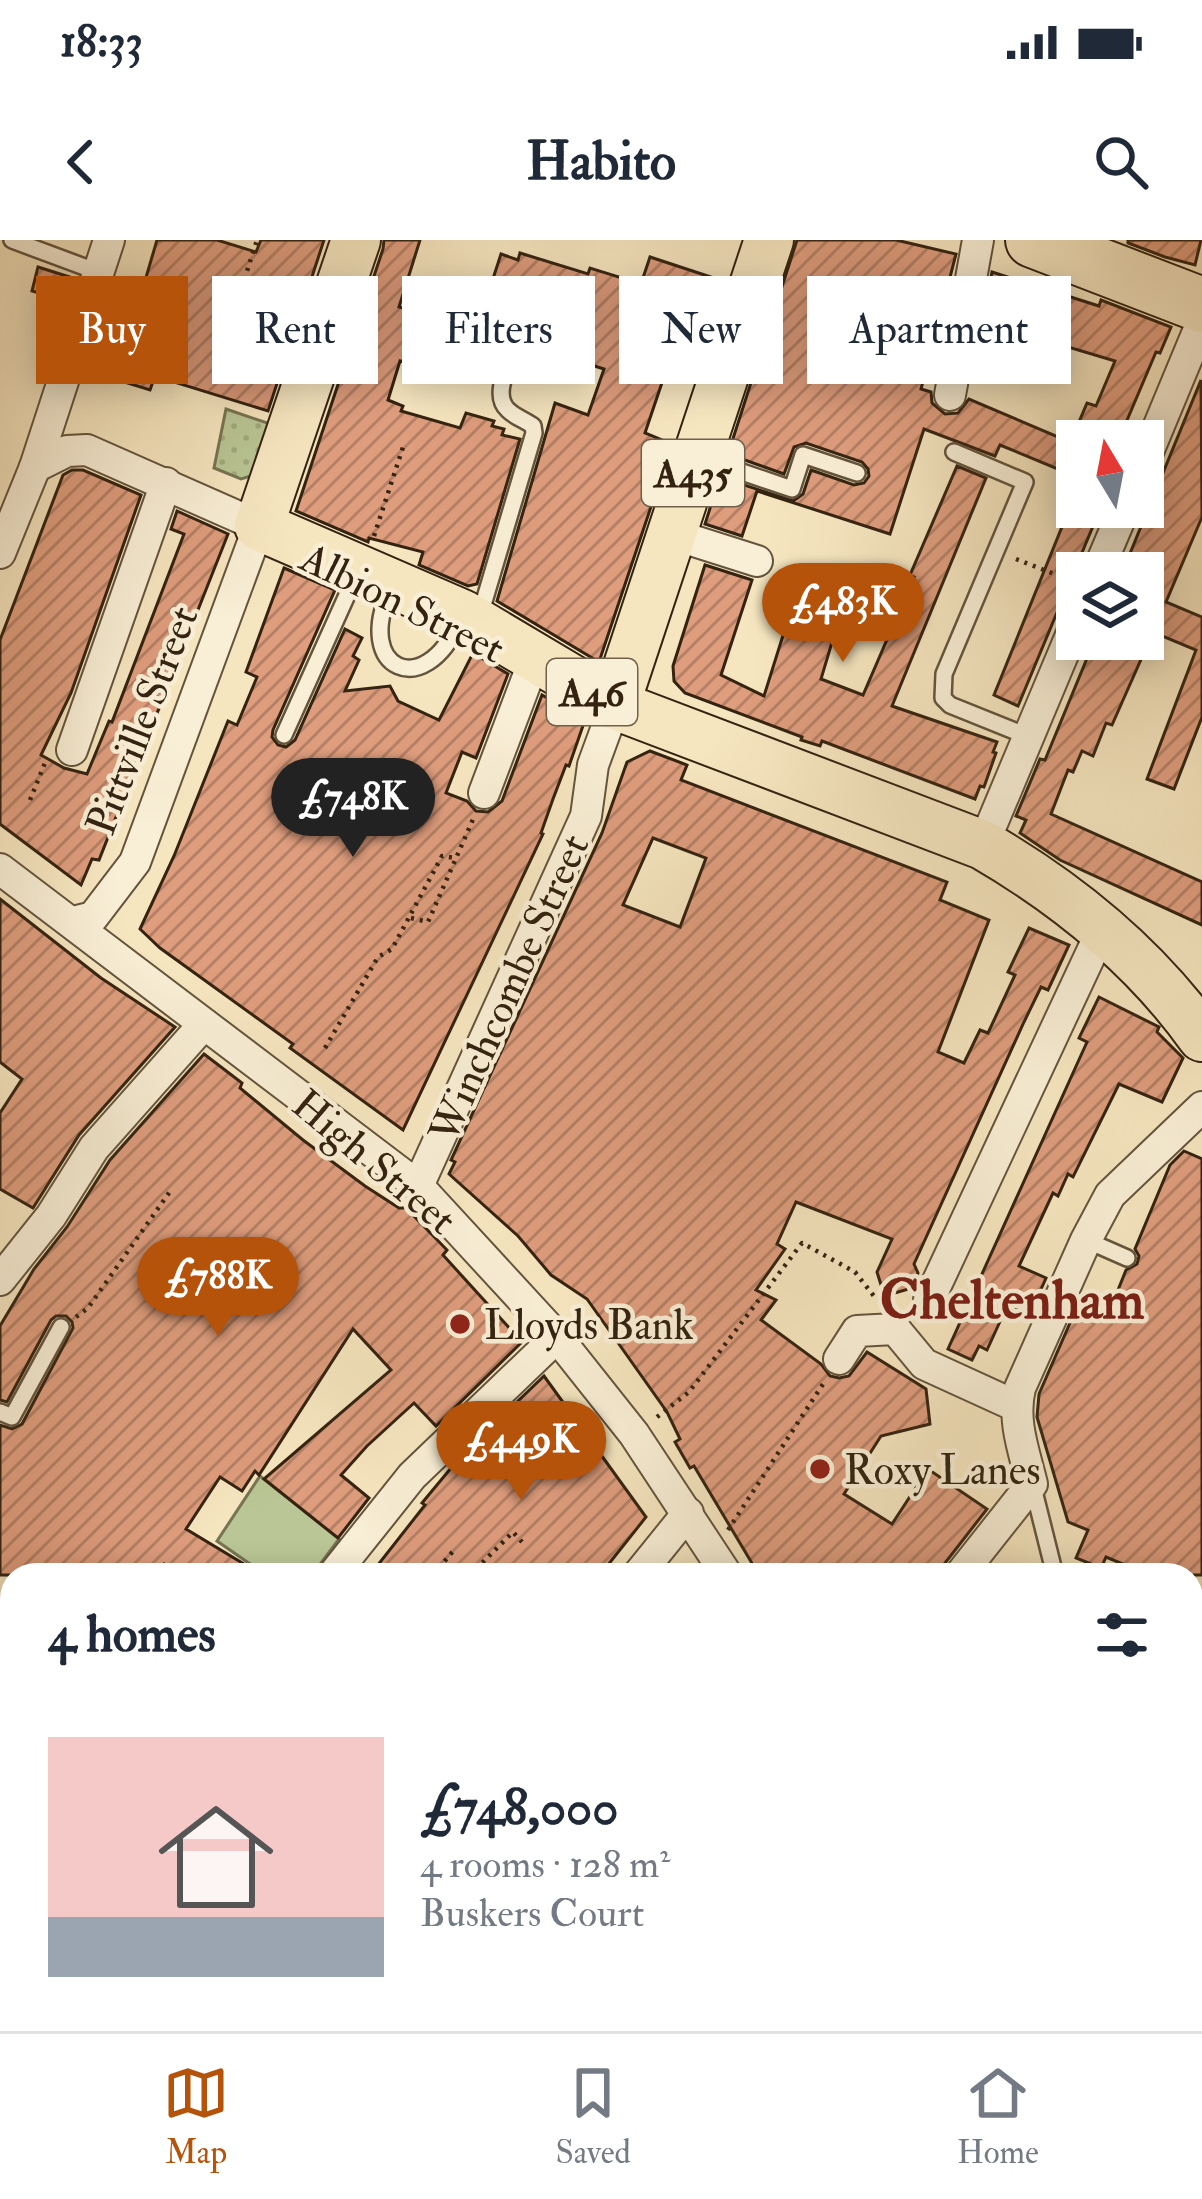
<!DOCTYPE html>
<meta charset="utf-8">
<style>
:root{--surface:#fff;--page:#f6f6f7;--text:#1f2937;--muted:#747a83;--line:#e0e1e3;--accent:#b45309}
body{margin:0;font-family:"IM FELL Double Pica",serif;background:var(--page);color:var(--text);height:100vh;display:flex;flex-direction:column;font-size:45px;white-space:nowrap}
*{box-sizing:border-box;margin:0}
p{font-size:39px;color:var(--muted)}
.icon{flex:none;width:66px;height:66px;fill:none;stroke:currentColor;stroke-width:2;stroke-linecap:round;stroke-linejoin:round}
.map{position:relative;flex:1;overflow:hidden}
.panel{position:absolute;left:0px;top:1323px;width:1203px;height:468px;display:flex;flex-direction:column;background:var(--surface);border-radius:36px 36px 0 0;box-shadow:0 6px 30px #0003}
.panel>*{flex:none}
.top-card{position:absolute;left:36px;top:36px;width:1131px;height:108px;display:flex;gap:24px}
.needle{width:78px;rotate:350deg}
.buttons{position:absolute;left:1056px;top:180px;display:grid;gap:24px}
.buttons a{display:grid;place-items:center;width:108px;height:108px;border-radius:0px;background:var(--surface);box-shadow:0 6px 30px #0003;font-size:60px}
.price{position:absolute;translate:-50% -102px;padding:0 27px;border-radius:42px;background:var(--accent);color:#fff;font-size:39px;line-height:78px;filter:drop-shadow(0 3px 6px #0008)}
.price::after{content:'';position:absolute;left:50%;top:72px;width:36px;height:27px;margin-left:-18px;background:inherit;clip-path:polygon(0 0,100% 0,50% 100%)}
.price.current{background:#222;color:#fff}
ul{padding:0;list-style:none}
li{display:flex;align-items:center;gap:36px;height:300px;padding:0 48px}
li span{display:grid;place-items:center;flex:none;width:336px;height:240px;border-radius:0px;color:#555}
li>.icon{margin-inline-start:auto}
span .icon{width:144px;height:144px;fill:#fffc;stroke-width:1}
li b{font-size:51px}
h2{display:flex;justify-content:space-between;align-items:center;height:144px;padding:0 48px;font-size:51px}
.chip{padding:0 42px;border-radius:0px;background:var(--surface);box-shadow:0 6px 30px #0003;font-size:42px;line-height:108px}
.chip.current{background:var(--accent);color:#fff}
.status{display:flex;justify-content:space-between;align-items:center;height:84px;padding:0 60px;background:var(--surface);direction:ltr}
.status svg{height:33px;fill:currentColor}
header{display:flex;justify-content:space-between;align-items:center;height:156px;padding:0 48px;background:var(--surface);font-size:54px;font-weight:700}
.tab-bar{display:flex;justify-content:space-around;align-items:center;height:168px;border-top:3px solid var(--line);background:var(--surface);font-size:33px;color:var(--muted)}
.tab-bar a{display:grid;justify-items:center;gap:6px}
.tab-bar .current{color:var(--accent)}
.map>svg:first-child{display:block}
.grass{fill:url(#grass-dots);stroke:#777453;stroke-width:3}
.park{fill:#bac695;stroke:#777453;stroke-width:3}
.building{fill:url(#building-hatch);stroke:#342311;stroke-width:3;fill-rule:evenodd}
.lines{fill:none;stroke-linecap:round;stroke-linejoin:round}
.lane-casing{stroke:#64543d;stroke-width:20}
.street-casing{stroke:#64543d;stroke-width:34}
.primary-casing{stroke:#342311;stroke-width:52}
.highway-casing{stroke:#342311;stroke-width:58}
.path{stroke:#342311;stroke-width:4.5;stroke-dasharray:3 6;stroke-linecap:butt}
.lane{stroke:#f9efd6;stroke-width:15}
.street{stroke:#f9efd6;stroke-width:30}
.primary{stroke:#f6e6c0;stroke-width:48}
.highway{stroke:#f6e6c0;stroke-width:54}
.poi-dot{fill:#8f2418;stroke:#f9efd6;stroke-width:4.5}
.labels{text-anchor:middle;stroke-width:9;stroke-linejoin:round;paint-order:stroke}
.shield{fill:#f9efd6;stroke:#6f604c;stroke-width:3}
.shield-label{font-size:39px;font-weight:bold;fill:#342311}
.street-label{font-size:42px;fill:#342311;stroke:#f9efd6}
.poi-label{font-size:42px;fill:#342311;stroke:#f9efd6;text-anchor:start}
.district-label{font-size:54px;font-weight:bold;fill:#7a1f14;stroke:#f9efd6}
</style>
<div class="status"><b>18:33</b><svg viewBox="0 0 49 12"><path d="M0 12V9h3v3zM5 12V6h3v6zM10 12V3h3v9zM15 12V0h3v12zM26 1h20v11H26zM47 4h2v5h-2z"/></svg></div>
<header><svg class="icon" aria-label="back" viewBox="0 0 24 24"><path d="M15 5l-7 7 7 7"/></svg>Habito<svg class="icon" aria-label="search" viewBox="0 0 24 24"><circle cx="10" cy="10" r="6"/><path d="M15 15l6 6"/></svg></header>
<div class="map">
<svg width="1202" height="1791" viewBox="0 0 1202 1791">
<defs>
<pattern id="grass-dots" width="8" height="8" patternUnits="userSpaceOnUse" patternTransform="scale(3)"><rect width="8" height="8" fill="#bac695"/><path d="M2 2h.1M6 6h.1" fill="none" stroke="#a0aa7f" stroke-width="1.8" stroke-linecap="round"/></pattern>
<pattern id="building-hatch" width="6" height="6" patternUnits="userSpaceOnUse" patternTransform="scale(3)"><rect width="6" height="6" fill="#de9d7d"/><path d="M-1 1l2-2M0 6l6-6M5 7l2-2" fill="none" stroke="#b58065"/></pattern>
</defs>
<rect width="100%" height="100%" fill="#f6e6c0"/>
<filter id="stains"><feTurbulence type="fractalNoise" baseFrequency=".00167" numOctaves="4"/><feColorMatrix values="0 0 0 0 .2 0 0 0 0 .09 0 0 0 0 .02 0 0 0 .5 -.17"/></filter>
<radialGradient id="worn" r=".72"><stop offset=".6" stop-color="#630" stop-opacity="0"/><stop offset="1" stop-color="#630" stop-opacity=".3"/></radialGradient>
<!-- grass -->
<path class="grass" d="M226 169 273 185 251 236 241 239 214 228Z"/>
<!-- park -->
<path class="park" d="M260 1236 339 1299 312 1335H266L217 1301Z"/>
<!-- building -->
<g class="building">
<path d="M157 0H217L256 12 261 0H324L268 171 155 136 150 150 105 136 120 88 130 92Z"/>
<path d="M384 0H420L399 67 424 73 413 102 426 107 419 127 400 121 388 160 403 166 401 171 460 188 466 173 494 181 492 186 504 189 502 195 520 199 477 344 468 346 419 325 423 312 369 298 368 302 296 271 383 9Z"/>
<path d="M797 0H896L956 14 921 149 931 152 932 163 945 174 958 173 969 159 1077 205V237L1000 205 995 216 924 189 890 294 757 251 742 296 705 284 720 237 793 261 803 254 811 230 854 245 864 243 869 236 868 229 862 222 806 203 794 207 784 234 728 214Z"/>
<path d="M1128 0H1201L1195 25 1165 17 1128 3Z"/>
<path d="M520 13 588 34 590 28 641 44 650 17 723 41 699 118 673 110 645 193 672 204 599 422 497 361 555 163 588 175 604 129 528 105 526 98 519 94 507 98 477 88 501 14 518 20Z"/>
<path d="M38 27 76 39 68 62 32 51Z"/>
<path d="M992 32 1099 66 1101 60 1171 87 1160 113 1156 112 1119 199 1079 182 1087 163 1096 166 1115 121 1035 97 1032 107 1004 99 997 121 977 114Z"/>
<path d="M460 103 489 113 482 135 452 125Z"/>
<path d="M1201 140 1202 277 1166 362 1202 377V477L1174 549 1147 539 1196 410 1143 388V333H1122Z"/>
<path d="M957 226 986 238 892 466 997 502 993 512 996 513 984 547 980 546 975 559 822 501 820 506 801 500 802 497 685 453 674 441 673 426 705 325 752 340 721 435 764 456 801 338 847 352 821 439 863 455 914 337 910 335Z"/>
<path d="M72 230H83L141 255 71 453 41 515 64 528 87 534 109 481 112 482 184 294 171 289 177 271 228 294 99 620 92 619 81 645 0 584V400L63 235Z"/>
<path d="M1070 267H1101L1018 466 994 455Z"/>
<path d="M284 328 335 350 273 490 272 497 278 505 286 507 295 500 345 389 362 398 353 416 359 420 345 451 390 446 398 461 439 480 473 413 508 434 476 518 462 512 446 553 467 561 476 571 488 572 502 561 542 455 585 480 569 526 566 525 553 559 541 593 543 594 403 890 290 808 293 804 160 708 140 689 174 616 228 481 237 485 257 437 246 432Z"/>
<path d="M1095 399H1150L1112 485 1106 483 1093 516 1082 511 1073 532 1068 530 1051 574 1202 642V685L1060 620 1020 593 1026 580 1016 576 1040 519 1045 520Z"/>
<path d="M650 511 687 525 681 540 947 642 940 660 989 680 938 812 964 823 980 790 988 793 1015 735 1008 732 1029 688 1069 705 1048 750 1041 747 1024 782 914 1024 918 1033 912 1048 895 1053 882 1048 877 1032 892 999 796 962 777 1004 785 1009 756 1050 776 1060 761 1080 821 1124 830 1136 839 1138 849 1136 867 1112 926 1149 930 1184 881 1196 844 1254 892 1284 928 1229 987 1269 945 1323 941 1335H759L694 1226 690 1228 675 1202 680 1199 667 1172 587 1059 551 1035 518 996 449 934 455 922 451 920 602 593 627 522ZM653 598 706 618 680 687 623 665Z"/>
<path d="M0 659 101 738 175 787 79 895 33 968 0 949V873L22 839 0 822Z"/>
<path d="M1099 757 1159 787 1157 792 1183 818 1162 862 1119 844 1073 937 1068 934 1058 956 1053 953 1019 1026 1046 1038 1030 1074 1008 1064 987 1110 979 1106 972 1120 948 1109 1087 802 1079 798Z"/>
<path d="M204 814 242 843 240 848 303 900 365 946 399 968H406L447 1010 443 1015 522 1102 436 1186 414 1163 367 1206 341 1235 369 1258 338 1298 264 1239 391 1130 353 1089 259 1235 255 1231 242 1251 220 1237 186 1289 262 1335H182L164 1324 156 1335H0V1185L12 1189 22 1184 73 1088 72 1082 66 1076H56L51 1080 7 1162 0 1160V1086L34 1029 67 987 110 920Z"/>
<path d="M1184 911 1202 919V1335H1149L1106 1317 1101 1328 1076 1318 1088 1290 1068 1282 1037 1177 1039 1154 1077 1067 1090 1062 1114 1060 1126 1030 1137 1024 1139 1016 1135 1009 1170 925Z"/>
<path d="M544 1136 646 1277 600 1335H370L425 1265 422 1263 461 1216Z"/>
</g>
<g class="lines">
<defs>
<g id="lane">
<path d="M12 0 98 32"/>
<path d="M954 212 1025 242 944 434 943 458 950 465 1027 496"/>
<path d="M701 218 792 249 803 215 857 233"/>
<path d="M390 351C354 429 424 462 459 382"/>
<path d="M480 375 534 193 533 186C525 180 515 177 508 170 491 155 510 123 516 105"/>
<path d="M284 495 357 333"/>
<path d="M1086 1000 1127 1018"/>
<path d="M0 1172 12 1177 61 1087"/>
<path d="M1033 1247 1055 1335"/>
<path d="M461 1791 469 1779"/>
</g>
<g id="street">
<path d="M950 155 978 0"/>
<path d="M1143 224 1202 82"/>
<path d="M35 227 67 211 87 210 259 286 135 622 93 677 73 682"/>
<path d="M672 294 757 321"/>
<path d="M0 313 35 227 109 0"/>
<path d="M1097 333 1125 267"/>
<path d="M72 510 166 243"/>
<path d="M484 553 535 418"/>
<path d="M983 605 1077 381"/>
<path d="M0 629 418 946 557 1097 634 1194 727 1335"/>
<path d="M418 946 586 576 593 525 615 465"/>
<path d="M0 1040 51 976 94 908 204 784"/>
<path d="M929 1060 1103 688"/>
<path d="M839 1119 857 1091 895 1089 924 1124 1016 1166"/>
<path d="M333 1335 412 1236 557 1097"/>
<path d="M638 1335 688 1273"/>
<path d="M960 1335 1032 1244C1024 1211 1012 1181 1020 1148L1086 1000 1110 955 1202 867"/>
<path d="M1191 1568 1202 1545"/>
<path d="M752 1779 762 1791"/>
<path d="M61 1791 68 1779"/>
<path d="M266 1791 275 1779"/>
<path d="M300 1791 309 1779"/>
<path d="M592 1791 600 1779"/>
</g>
<g id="primary">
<path d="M356 0 259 286 462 374 615 465 983 605C1069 655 1144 716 1202 797"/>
<path d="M615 465 769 0"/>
<path d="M1139 1779 1155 1791"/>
<path d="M923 1791 933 1779"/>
</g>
<path id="highway" d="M1033 0 1202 65"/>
</defs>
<!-- lane casing -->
<use href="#lane" class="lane-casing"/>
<!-- street casing -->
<use href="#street" class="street-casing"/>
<!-- primary casing -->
<use href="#primary" class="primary-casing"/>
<!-- highway casing -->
<use href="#highway" class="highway-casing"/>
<!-- path -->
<g class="path">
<path d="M236 65 257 0"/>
<path d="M374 296 404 204"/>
<path d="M1016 319 1072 341"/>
<path d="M30 560 45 523"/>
<path d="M411 678 428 682 474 577"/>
<path d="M325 808 378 717 392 709 442 616 455 618"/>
<path d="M76 1077 88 1068 171 950"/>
<path d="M657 1177 689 1152 802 1003 855 1032 877 1060"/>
<path d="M728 1290 823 1144"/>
<path d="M476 1329 513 1292 522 1302"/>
<path d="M433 1335 454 1310"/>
</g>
<!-- lane -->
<use href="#lane" class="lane"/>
<!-- street -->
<use href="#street" class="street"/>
<!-- primary -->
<use href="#primary" class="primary"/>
<!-- highway -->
<use href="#highway" class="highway"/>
</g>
<!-- markers -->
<g class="poi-dot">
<circle cx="460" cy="1084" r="12"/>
<circle cx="820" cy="1229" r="12"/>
</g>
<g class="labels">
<!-- shield labels -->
<g class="shield">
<rect x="642" y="200" width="102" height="66" rx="9"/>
<rect x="547" y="419" width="90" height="66" rx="9"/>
</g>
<g class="shield-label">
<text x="693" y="247">A435</text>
<text x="592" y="466">A46</text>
</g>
<!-- street labels -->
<g class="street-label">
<text transform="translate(403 362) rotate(26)" y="15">Albion Street</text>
<text transform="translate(141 480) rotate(-69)" y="15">Pittville Street</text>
<text transform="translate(508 748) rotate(-66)" y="15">Winchcombe Street</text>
<text transform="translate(375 921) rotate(40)" y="15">High Street</text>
</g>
<!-- poi labels -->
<g class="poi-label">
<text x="484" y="1099">Lloyds Bank</text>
<text x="844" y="1244">Roxy Lanes</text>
</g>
<!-- district labels -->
<g class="district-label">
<text x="1012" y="1078">Cheltenham</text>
</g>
</g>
<rect width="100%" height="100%" filter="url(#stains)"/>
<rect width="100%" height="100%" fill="url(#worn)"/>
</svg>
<div class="buttons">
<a><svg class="needle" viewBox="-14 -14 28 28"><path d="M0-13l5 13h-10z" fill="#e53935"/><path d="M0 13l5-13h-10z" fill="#747a83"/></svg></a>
<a><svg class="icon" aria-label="layers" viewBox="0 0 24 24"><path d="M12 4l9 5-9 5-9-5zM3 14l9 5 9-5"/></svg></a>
</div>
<b class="price" style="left:843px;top:425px">£483K</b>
<b class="price current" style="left:353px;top:620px">£748K</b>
<b class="price" style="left:218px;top:1099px">£788K</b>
<b class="price" style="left:521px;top:1263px">£449K</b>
<div class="top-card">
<a class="chip current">Buy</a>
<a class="chip">Rent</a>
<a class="chip">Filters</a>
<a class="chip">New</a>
<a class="chip">Apartment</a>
</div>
<section class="panel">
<h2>4 homes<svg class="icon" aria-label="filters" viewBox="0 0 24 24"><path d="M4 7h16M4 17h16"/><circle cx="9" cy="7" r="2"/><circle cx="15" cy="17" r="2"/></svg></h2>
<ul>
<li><span style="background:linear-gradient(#f6c9c9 75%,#9aa5b1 0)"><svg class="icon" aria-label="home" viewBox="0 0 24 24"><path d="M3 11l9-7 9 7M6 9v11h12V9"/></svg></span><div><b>£748,000</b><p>4 rooms · 128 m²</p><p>Buskers Court</p></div></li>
</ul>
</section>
</div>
<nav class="tab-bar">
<a class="current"><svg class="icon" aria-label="map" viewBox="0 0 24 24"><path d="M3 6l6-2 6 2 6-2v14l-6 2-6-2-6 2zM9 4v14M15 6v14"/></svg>Map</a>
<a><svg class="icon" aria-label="saved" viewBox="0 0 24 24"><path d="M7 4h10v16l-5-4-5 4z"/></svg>Saved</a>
<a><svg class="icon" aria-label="home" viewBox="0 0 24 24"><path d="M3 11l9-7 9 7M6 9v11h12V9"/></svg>Home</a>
</nav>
